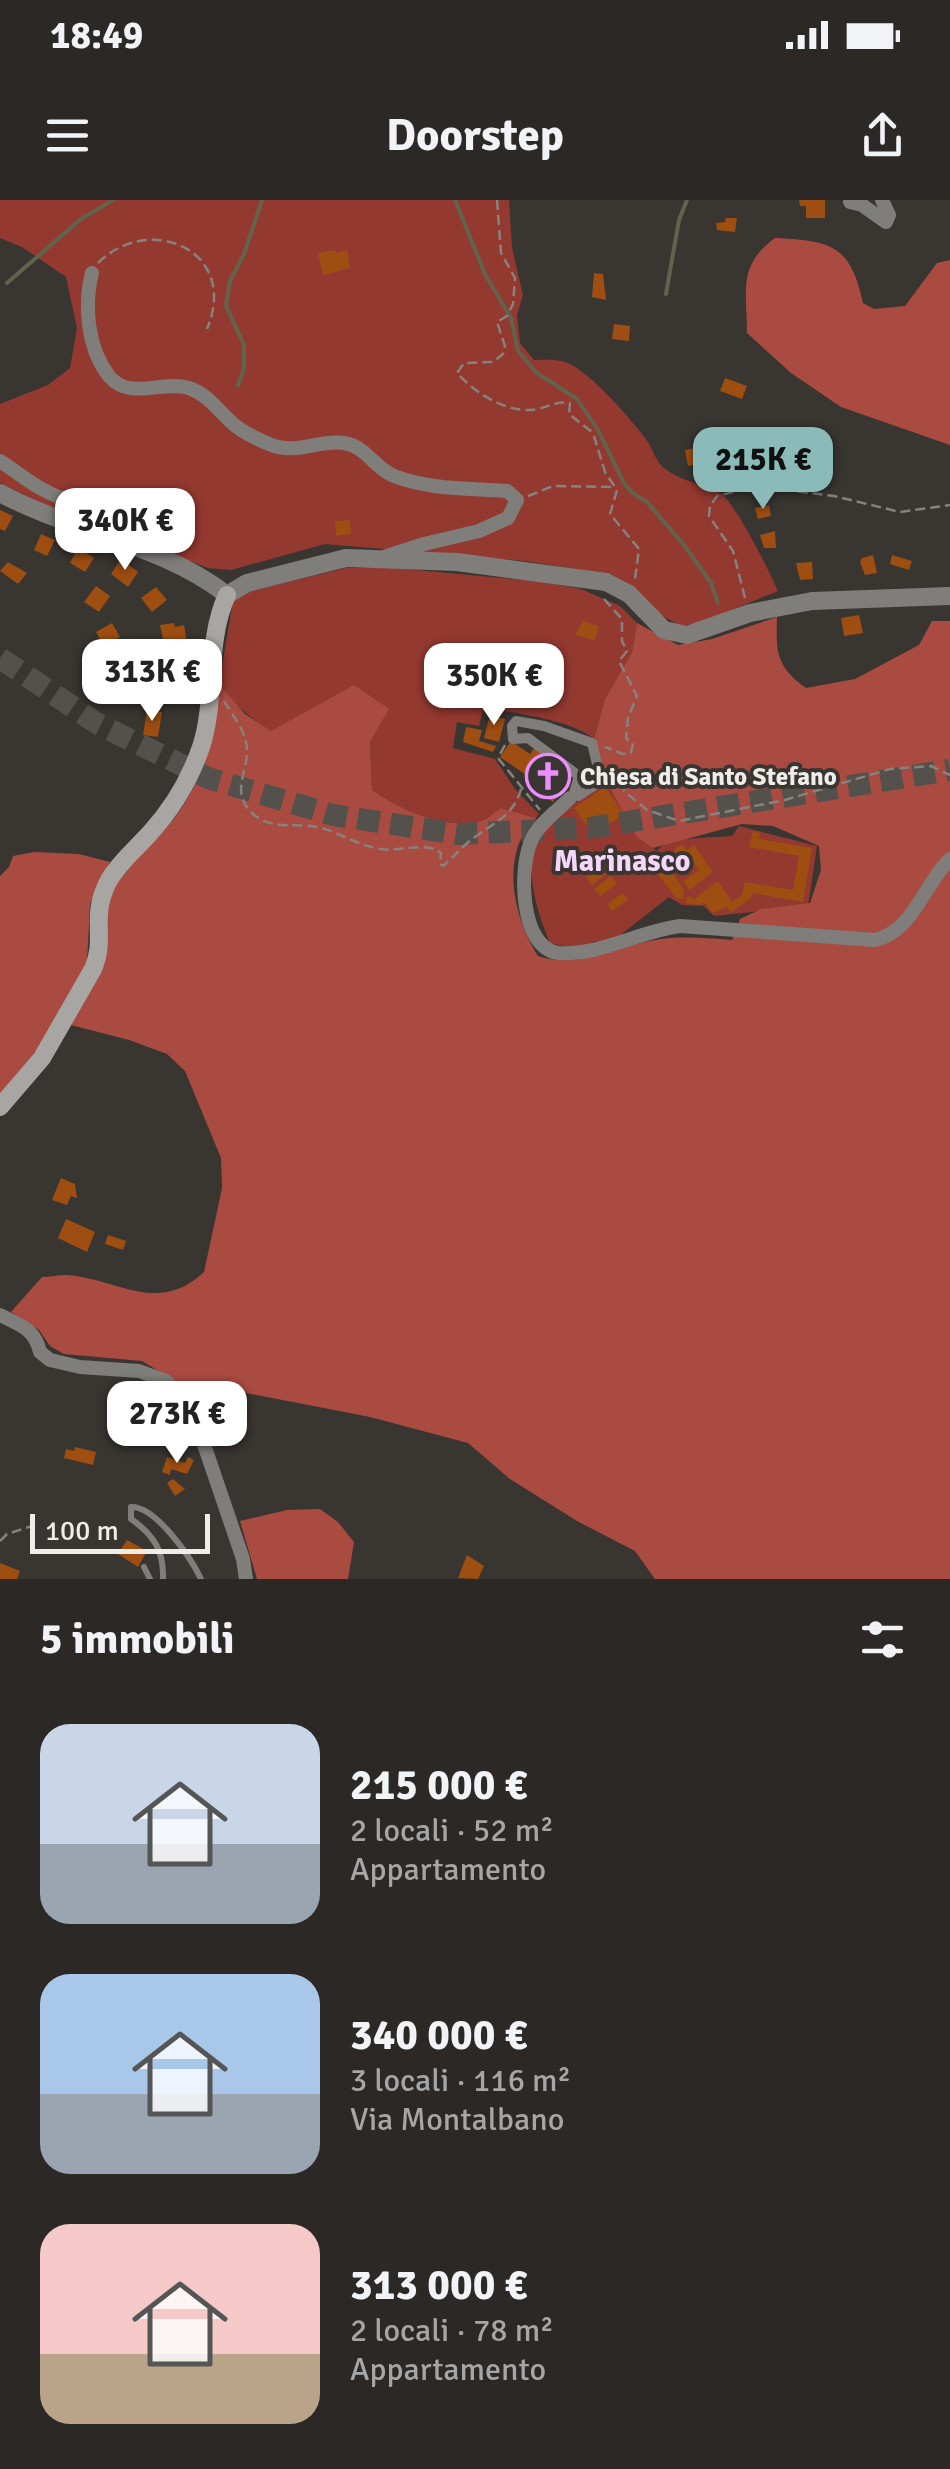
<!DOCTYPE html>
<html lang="it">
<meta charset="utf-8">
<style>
:root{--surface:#2b2825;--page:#373432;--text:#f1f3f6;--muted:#a6a6a7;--accent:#8bbbb9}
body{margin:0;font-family:Signika,sans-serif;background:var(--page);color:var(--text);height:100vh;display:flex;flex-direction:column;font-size:38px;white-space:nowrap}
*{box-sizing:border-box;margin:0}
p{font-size:32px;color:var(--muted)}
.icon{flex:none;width:55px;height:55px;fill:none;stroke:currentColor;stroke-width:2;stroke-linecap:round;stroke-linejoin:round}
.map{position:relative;height:1379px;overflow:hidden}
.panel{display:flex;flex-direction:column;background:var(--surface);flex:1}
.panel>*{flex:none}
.scale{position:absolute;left:30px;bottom:25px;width:180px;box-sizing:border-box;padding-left:10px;border:5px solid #efedea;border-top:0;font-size:28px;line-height:35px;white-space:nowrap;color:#efedea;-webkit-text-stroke:8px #393531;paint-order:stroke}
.price{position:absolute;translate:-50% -85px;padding:0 22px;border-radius:20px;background:#fff;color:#222;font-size:32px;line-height:65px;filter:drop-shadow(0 2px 5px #0008)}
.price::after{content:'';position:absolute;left:50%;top:60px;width:30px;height:22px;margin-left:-15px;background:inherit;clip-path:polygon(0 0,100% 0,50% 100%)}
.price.current{background:var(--accent);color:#111}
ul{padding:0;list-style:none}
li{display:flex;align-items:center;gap:30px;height:250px;padding:0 40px}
li span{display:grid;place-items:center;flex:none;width:280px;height:200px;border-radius:30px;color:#555}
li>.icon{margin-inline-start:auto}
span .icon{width:120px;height:120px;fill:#fffc;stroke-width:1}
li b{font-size:42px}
h2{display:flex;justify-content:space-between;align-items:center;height:120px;padding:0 40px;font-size:42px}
.status{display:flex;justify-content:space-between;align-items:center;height:70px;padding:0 50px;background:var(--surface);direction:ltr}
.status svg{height:28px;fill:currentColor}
header{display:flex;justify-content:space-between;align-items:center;height:130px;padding:0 40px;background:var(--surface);font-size:45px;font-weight:700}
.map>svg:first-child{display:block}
.green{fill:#943930}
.forest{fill:#aa4b41}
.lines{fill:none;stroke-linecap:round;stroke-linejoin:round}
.stream{stroke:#61644c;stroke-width:4}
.building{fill:#9f4e11}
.trunk-tunnel{stroke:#54514d;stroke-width:22;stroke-dasharray:22 11;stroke-linecap:butt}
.path{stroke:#86837f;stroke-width:2.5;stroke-dasharray:10 5;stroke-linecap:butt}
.service{stroke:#7f7e7b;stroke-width:6}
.pedestrian{stroke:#7f7e7b;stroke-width:10}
.minor{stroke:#7f7e7b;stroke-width:14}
.tertiary{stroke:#7f7e7b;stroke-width:18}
.secondary{stroke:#a7a6a2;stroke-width:18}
.labels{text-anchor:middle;stroke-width:8;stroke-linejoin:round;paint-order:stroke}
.poi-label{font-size:25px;font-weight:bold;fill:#efedea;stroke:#393531;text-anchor:start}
.quarter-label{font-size:30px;font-weight:bold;fill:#f6d7fc;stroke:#393531}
</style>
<div class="status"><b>18:49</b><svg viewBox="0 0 49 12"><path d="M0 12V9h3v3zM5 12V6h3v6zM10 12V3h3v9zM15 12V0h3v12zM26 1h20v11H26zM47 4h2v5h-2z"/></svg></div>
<header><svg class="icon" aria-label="menu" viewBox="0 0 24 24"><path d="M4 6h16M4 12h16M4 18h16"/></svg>Doorstep<svg class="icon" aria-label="share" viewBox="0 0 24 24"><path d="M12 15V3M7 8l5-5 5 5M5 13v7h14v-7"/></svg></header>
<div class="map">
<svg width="950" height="1379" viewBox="0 0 950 1379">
<rect width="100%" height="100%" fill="#393531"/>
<!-- green -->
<g class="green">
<path d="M0 0H509L512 48 523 95 517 115 520 143 534 160C544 160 556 159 565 162 587 168 634 222 648 242 653 250 656 262 664 268 681 281 702 284 720 293 733 299 771 374 778 391L702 422 681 426 659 414 643 396 613 375 525 361 325 344 231 370 208 368 71 317 0 283V204L48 185 70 168 77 128 66 77 22 47 0 38Z"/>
<path d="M346 368H394L544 382 581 389 620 406 637 423 632 452 605 499 594 539C570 519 515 514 484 507L479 526 457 522 453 548 495 559 515 589 539 614 536 618 502 608C496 612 488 619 481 621 443 630 402 610 372 590L370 542 388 509 271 532C250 517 233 504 219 484L234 395Z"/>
<path d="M608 581 630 620 656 651 669 640 732 636 739 626 817 646 808 706 714 716 704 706 682 705 669 697 605 747 596 741 576 749 550 743C533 702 528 675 533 631Z"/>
</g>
<!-- forest -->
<g class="forest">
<path d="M775 38C831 41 850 44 863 103L874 109 905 106 937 63 950 60V245L841 207 791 173 747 133C747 91 737 66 775 38Z"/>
<path d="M777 417C776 453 776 466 806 488L855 479 919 445 932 421H950V1379H655L635 1351 577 1321 510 1279 468 1243 370 1217 236 1191 183 1186 142 1161 64 1154 50 1146 39 1130 11 1112 42 1077C50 1077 58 1075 66 1075 117 1078 157 1116 204 1072L222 988 221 958 185 871 167 854 129 840 71 825C83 801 102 777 106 749 109 734 104 718 107 703 115 668 152 647 173 620 206 576 213 536 219 484L245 514 271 531 354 485 389 509 370 542 372 590C402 610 443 630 481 621 488 619 495 612 501 608L536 618C531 626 521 636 518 646 506 683 519 725 538 756 581 770 619 745 661 739 683 736 709 738 732 740L740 719 761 709 810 703 821 670 819 646 773 626 742 624 653 648 636 636 608 584 594 539 605 499 632 452 637 423 678 445 712 439Z"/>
<path d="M34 652 79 654 110 662 90 704 87 763 42 844 0 895V676L9 667 13 656Z"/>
<path d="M320 1309 338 1322 354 1342 348 1379H257L240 1321 287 1310Z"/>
</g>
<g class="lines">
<!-- stream -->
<g class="stream">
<path d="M455 0 485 74 511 118 518 151 537 173 577 199 598 230 624 283 631 292 647 302 684 345 711 383 718 403"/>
<path d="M7 83 81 19 113 0"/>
<path d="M666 94 679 20 687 0"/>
<path d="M238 185 244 168V145L226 106 230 81 244 54 262 0"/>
</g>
</g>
<!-- building -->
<g class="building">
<path d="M799 0H825V18H806V6H800Z"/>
<path d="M726 18H737L735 32 717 30 716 23 725 22Z"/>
<path d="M336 50V53L347 50 350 68 323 75 318 53Z"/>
<path d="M594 73 603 74 606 100 592 97Z"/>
<path d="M614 124 630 126 629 141 612 139Z"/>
<path d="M725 178 747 186 742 199 720 191Z"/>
<path d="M700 247 703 263 688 266 685 250Z"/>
<path d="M123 298 136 303 133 312 136 313 130 325 100 313 104 301 120 307Z"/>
<path d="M769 305 771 316 758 319 755 308Z"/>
<path d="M0 310 13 316 5 331 0 329Z"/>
<path d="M350 320 351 334 336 336 335 321Z"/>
<path d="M154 324 158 327 161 325 174 335 163 349 145 335Z"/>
<path d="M775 331 776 348H764L760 335Z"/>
<path d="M41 334 55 340 47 356 34 350Z"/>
<path d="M78 348 94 358 85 372 70 363Z"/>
<path d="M873 355 877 373 865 375 860 362 862 358Z"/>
<path d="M892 355 912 361 909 370 890 364Z"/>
<path d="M121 359 138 372 128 387 111 374Z"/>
<path d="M8 362 27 373 18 384 0 371Z"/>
<path d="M812 362 813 379 800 380 796 363Z"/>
<path d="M96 386 110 396 99 412 84 402Z"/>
<path d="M156 387 167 400 152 412 141 398Z"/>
<path d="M859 415 863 433 844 436 841 418Z"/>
<path d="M583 421 599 426 595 440 575 435Z"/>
<path d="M112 423 120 437 104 446 96 432Z"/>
<path d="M174 423 175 427 184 425 191 467 170 470 160 425Z"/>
<path d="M147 510 162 512 158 537 143 535Z"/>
<path d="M490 515 505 519 499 542 484 538Z"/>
<path d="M466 527 482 530 479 541 496 546 493 552 463 542Z"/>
<path d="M511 541 530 554 534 548 571 573 567 578 569 587 561 590 553 602 537 592 542 586 500 557Z"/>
<path d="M605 587 624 614 593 635 574 608Z"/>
<path d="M753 631 760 633 759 639 812 648 803 702 752 693 751 698 731 712 727 707 713 713 704 702 699 705 685 703 688 696 694 699 718 681 732 702 742 695 745 682 793 690 799 656 749 647Z"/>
<path d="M682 644 687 650 694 645 713 672 690 690 683 681 699 670 686 652 679 657 674 650Z"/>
<path d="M657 659 661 664 664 661 684 690 683 699 676 698 654 669 653 662Z"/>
<path d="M603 664 609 672 592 685 586 677Z"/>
<path d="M611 676 617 684 600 696 594 689Z"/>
<path d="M623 693 628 700 612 711 607 704Z"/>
<path d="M61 978 75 984 77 998 71 996 67 1005 52 1000Z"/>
<path d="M66 1019 95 1032 87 1052 58 1038Z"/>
<path d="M108 1035 126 1041 123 1050 105 1044Z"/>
<path d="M147 1228 181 1234 180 1242 145 1236Z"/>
<path d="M75 1247 96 1252 93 1265 64 1258 66 1249 74 1251Z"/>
<path d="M167 1257 185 1263 188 1257 194 1260 187 1274 171 1269 170 1275 162 1272Z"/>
<path d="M173 1279 185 1289 175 1296 167 1283Z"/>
<path d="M127 1340 147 1351 138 1367 118 1354Z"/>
<path d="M467 1355 484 1366 478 1379 458 1378Z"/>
<path d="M0 1363 20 1371 17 1379H0Z"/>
</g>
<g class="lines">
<!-- trunk-tunnel -->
<path class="trunk-tunnel" d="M0 458 98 524 208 578 333 615 458 634 589 628 950 570"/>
<!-- path -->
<g class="path">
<path d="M497 0 501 53 515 78 513 104 507 116 497 122 505 146 503 154 493 162 464 163 457 173C476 194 509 215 538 209 550 206 557 201 570 203L569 214 593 233 605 272 617 290 610 314 639 349 635 379"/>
<path d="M98 63C149 12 240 50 207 129"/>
<path d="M528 296 553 286 613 287"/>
<path d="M745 398 733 351 709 316 710 306 717 296 749 288 778 289 834 296 900 312 950 305"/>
<path d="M604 399 622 419V441L627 451 619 461 637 496 628 518 626 538 633 544 631 553 623 554 605 547"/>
<path d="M224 501C232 514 243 528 246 542 252 566 230 588 249 610 270 633 296 621 322 628 342 634 359 646 381 649 399 652 427 641 441 653L440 664 443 666C454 657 463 645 475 637 495 622 514 615 521 589"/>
<path d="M505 545 498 558 540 610"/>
<path d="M611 570 625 592 647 610 679 621 785 600 890 569 931 566 950 575"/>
<path d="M0 1341 7 1334 35 1325"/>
</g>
<!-- service -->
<g class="service">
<path d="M144 1367 150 1379"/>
<path d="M163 1379C164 1351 154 1335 131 1319V1307C156 1306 191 1358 201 1379"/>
</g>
<!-- pedestrian -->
<path class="pedestrian" d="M516 521 544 526 592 543 601 581 578 596 574 593 579 576 528 538 513 539 512 526Z"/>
<!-- minor -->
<g class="minor">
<path d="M850 2 862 5 886 22 889 15 882 0"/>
<path d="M92 73C84 105 87 148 109 176 129 201 162 180 189 188 207 194 217 209 230 221 240 231 257 239 269 244 297 256 318 239 344 243 366 246 374 268 394 276 431 290 469 288 507 291L517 300 508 318 479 331 424 344 384 357"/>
<path d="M0 261C14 270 26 280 40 288 76 308 126 319 152 352"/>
<path d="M570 598C558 610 541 622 533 637 518 664 519 749 559 753 599 756 640 731 680 726L875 740C914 731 923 685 950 659"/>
<path d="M0 1115C20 1125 35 1129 40 1152L50 1160 80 1167 139 1171 166 1181 177 1192 195 1218 243 1359 246 1379"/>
</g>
<!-- tertiary -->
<path class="tertiary" d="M0 293C72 332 162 344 227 395L247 383 346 358 457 362 606 382 629 394 664 430 687 435 750 413 812 401 950 396"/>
<!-- secondary -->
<path class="secondary" d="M0 907 42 858 93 769C107 737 89 717 109 680 120 661 136 649 150 633 173 608 190 579 201 547 217 498 205 443 227 395"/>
</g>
<!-- icons -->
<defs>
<symbol id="church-ring" viewBox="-11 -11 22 22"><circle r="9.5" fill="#393531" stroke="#ea8dfd" stroke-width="1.5"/><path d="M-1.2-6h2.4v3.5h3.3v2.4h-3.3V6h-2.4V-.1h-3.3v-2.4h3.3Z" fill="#ea8dfd"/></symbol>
</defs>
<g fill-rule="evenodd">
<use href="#church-ring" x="523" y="551" width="50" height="50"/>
</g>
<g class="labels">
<!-- poi labels -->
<g class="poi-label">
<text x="580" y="585">Chiesa di Santo Stefano</text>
</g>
<!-- quarter labels -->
<g class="quarter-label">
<text x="622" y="671">Marinasco</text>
</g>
</g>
</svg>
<div class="scale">100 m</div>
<b class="price current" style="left:763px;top:312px">215K €</b>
<b class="price" style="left:125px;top:373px">340K €</b>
<b class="price" style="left:152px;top:524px">313K €</b>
<b class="price" style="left:494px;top:528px">350K €</b>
<b class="price" style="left:177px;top:1266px">273K €</b>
</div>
<section class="panel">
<h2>5 immobili<svg class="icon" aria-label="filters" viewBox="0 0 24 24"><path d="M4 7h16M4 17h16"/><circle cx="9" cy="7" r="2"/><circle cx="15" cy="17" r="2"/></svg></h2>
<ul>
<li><span style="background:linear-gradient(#c9d6e8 60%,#9aa5b1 0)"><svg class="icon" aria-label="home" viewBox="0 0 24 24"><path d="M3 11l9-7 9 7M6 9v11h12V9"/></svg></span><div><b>215 000 €</b><p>2 locali · 52 m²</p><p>Appartamento</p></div></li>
<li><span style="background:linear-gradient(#a9c7e8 60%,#9aa5b1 0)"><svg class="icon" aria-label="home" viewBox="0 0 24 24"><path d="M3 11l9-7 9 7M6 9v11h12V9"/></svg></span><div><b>340 000 €</b><p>3 locali · 116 m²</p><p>Via Montalbano</p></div></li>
<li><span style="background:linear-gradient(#f6c9c9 65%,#b9a48a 0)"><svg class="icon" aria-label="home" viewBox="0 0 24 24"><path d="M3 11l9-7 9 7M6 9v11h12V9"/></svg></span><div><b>313 000 €</b><p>2 locali · 78 m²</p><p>Appartamento</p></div></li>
</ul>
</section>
